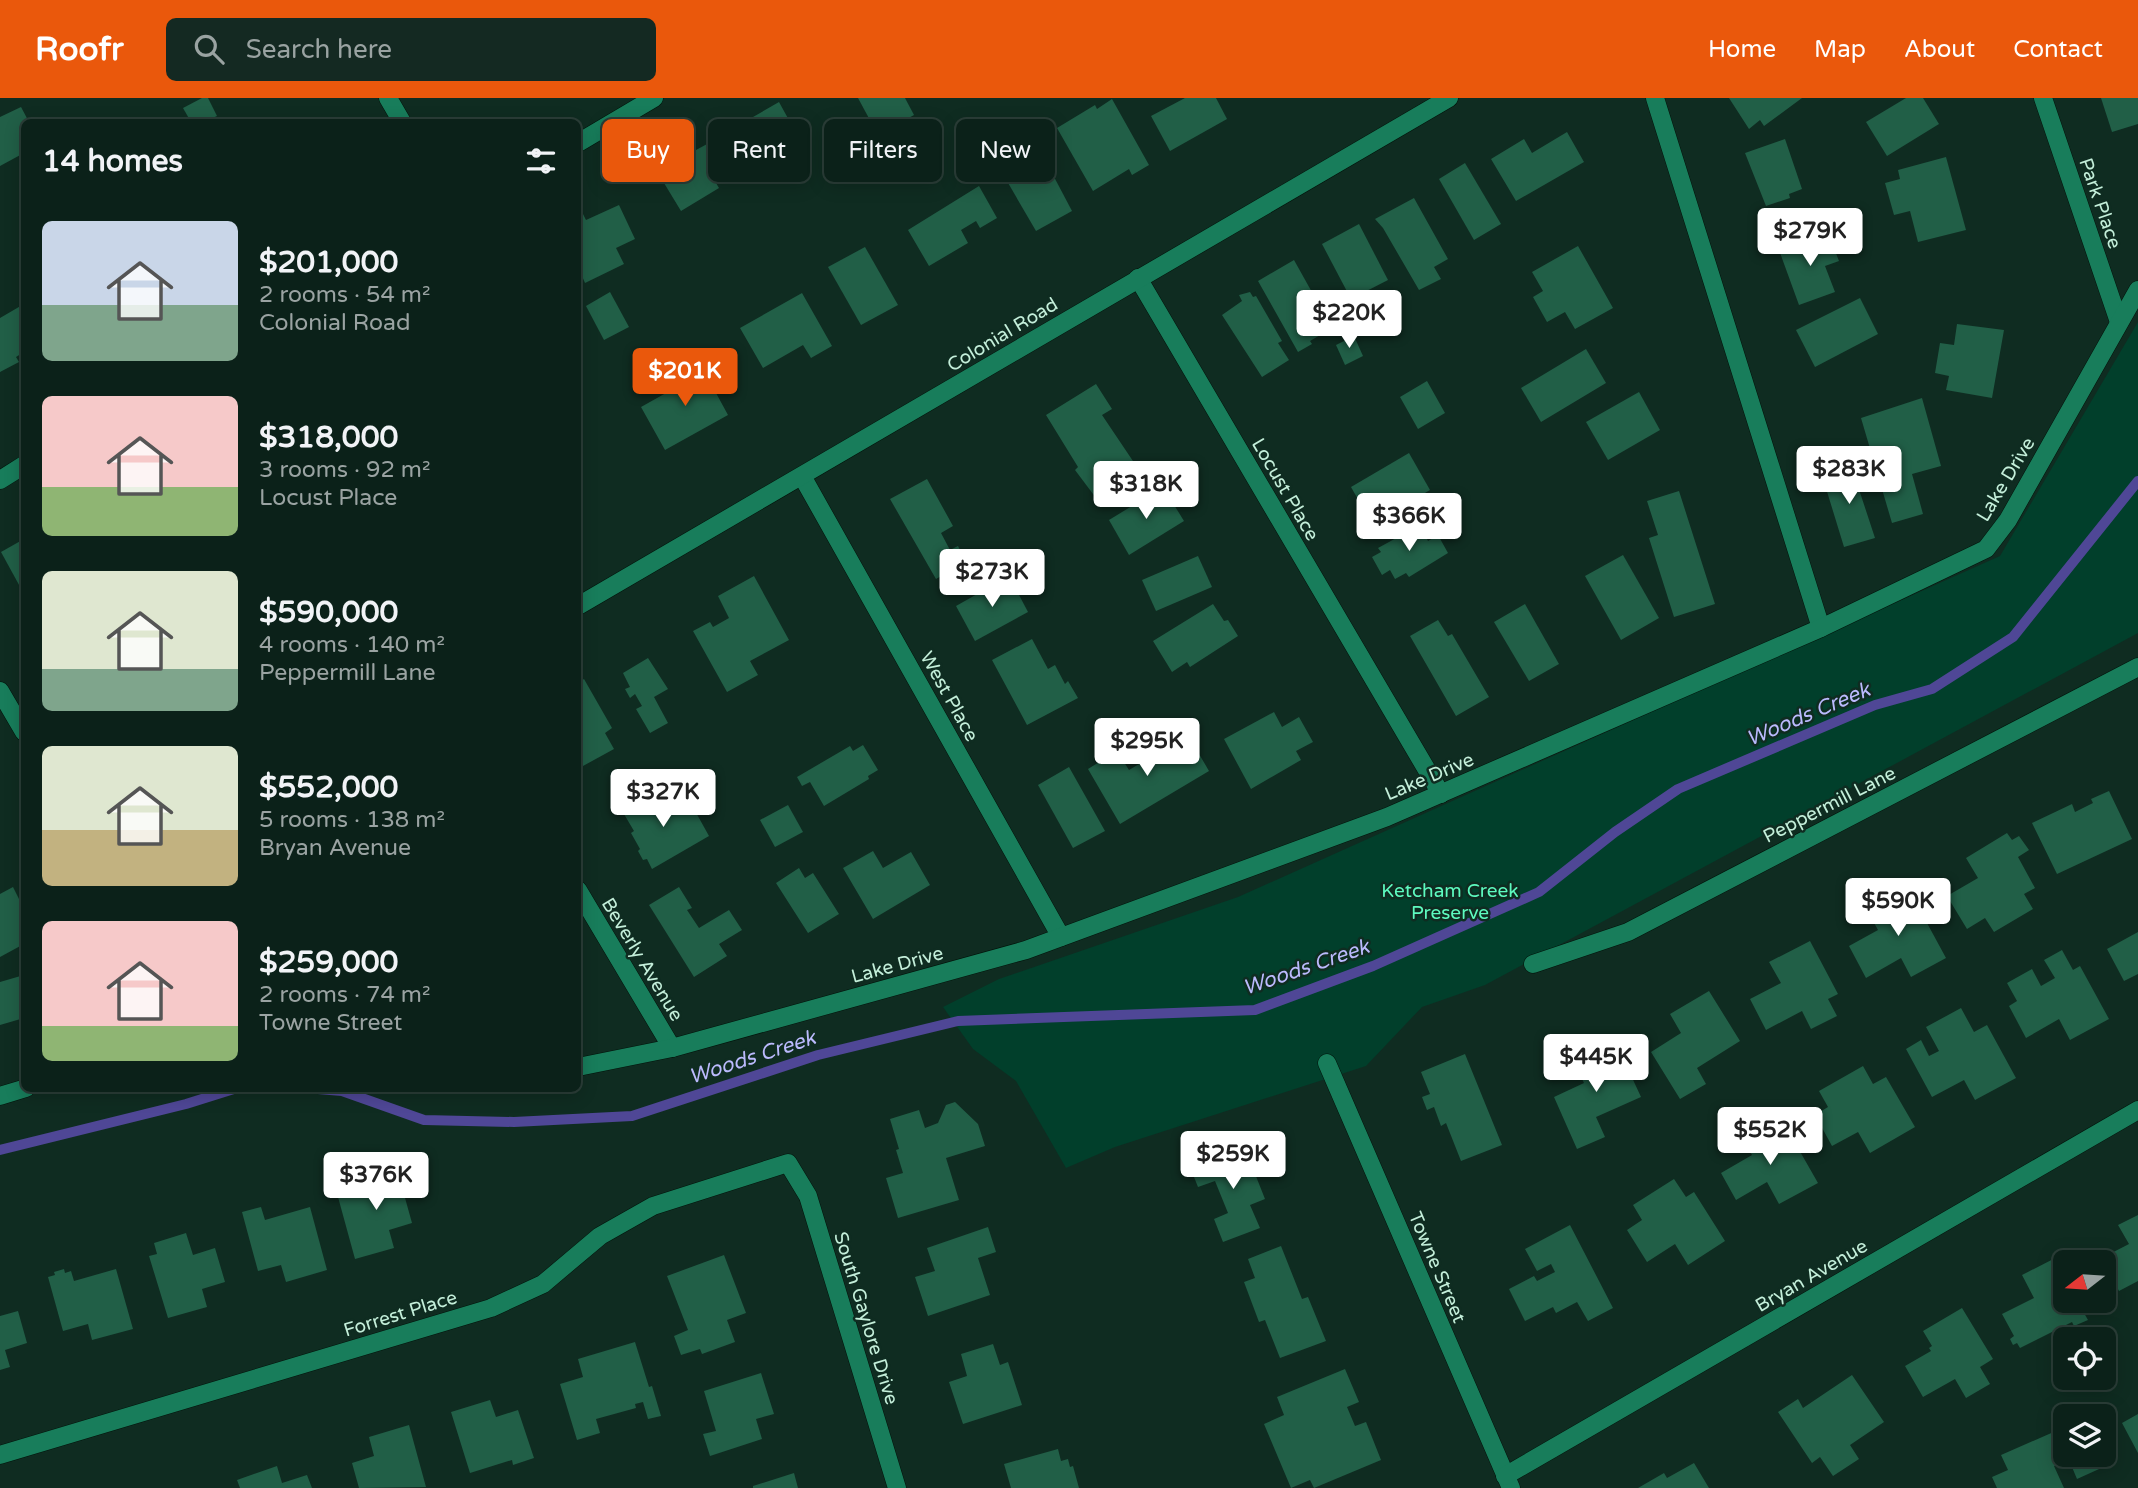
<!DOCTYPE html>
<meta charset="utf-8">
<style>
:root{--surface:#0b2119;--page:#142922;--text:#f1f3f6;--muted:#9aa3a2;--line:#2b3e38;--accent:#ea580c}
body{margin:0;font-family:"Varela Round",sans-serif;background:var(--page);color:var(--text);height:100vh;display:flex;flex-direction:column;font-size:26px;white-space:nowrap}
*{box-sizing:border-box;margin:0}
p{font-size:23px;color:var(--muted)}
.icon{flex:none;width:38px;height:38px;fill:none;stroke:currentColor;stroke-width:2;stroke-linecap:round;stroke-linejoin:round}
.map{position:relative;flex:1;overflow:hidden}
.sheet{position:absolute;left:21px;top:21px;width:560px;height:973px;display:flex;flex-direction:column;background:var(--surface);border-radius:10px;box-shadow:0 4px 18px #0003,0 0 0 2px var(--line)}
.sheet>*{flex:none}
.top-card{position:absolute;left:602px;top:21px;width:665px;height:63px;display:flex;gap:14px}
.needle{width:46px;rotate:253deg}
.fabs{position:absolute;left:2053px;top:1152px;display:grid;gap:14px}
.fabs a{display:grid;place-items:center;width:63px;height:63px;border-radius:10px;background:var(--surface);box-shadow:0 4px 18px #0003,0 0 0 2px var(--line);font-size:35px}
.price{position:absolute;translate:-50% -60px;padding:0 16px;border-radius:7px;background:#fff;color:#222;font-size:23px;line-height:46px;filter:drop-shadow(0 2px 4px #0008)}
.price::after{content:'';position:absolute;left:50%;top:42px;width:21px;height:16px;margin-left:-10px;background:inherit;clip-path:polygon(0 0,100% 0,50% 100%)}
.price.on{background:var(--accent);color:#fff}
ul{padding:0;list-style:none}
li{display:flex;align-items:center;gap:21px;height:175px;padding:0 21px}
li span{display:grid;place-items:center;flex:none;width:196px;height:140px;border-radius:10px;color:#555}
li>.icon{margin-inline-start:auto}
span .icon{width:84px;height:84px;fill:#fffc;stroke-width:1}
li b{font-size:30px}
h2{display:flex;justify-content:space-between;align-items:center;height:84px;padding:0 21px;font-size:30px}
.pill{padding:0 24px;border-radius:10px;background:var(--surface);box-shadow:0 4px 18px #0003,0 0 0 2px var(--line);font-size:24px;line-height:63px}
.pill.on{background:var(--accent);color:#fff}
header{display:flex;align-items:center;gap:42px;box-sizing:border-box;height:98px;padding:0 35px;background:var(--accent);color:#fff}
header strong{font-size:33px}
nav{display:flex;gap:38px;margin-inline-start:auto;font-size:24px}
.search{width:490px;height:63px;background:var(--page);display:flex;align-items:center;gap:18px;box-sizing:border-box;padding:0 24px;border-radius:10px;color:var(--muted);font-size:26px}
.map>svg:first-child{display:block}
.green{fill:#013f2b}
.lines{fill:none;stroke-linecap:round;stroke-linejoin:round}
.stream{stroke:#4f4796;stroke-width:10}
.building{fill:#215f47}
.street-casing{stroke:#00140a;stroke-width:19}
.street{stroke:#187d5b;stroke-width:18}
.labels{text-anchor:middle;stroke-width:5;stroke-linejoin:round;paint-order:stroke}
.street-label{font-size:19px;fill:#c4efda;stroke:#0f2c21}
.park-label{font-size:19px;fill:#5dfabf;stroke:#0f2c21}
.water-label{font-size:21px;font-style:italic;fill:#bbbafd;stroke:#0f2c21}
</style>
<header>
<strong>Roofr</strong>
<div class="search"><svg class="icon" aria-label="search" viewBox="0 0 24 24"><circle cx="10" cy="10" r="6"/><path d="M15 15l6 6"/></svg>Search here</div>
<nav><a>Home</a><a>Map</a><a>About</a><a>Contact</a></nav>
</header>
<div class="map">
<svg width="2138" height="1390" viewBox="0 0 2138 1390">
<rect width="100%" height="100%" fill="#0f2c21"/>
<!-- green -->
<path class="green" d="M2138 224V535L1485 887 1422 909 1366 968 1115 1049 1066 1070 1016 983 973 951 943 909 999 881 1238 799 2000 458Z"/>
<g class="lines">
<!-- stream -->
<g class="stream">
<path d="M306 990 342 993 424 1022 514 1024 632 1018 818 957 958 923 1255 912 1373 868 1539 794 1615 734 1678 691 1875 607 1932 591 2013 539 2138 383"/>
<path d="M0 1052 186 1006 237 990"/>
</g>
</g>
<!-- building -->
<g class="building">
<path d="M202 0H208L217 18 204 24H191L183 10Z"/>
<path d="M858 0H905L914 17 878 37Z"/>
<path d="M1185 0H1216L1227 21 1170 53 1151 18Z"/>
<path d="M1729 0H1802L1764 28 1760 22 1749 31Z"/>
<path d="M1906 0H1923L1939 26 1887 58 1866 24Z"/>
<path d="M2101 0H2138V26L2112 34Z"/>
<path d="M1112 1 1149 67 1132 77 1129 71 1093 93 1057 30 1095 7 1097 11Z"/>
<path d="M779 4 801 44 797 46 802 55 795 59 799 66 777 79 746 23Z"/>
<path d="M21 9 29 24H24V55L0 68V19Z"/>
<path d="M1567 34 1584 64 1516 103 1491 61 1524 41 1532 55Z"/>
<path d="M1785 41 1802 91 1789 96 1790 100 1766 108 1745 55Z"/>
<path d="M709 45 729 78 716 85 719 90 681 113 664 85 680 76 673 65 685 57 683 53 693 46 696 52Z"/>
<path d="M1043 58 1072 113 1036 133 1004 78Z"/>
<path d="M1946 59 1966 132 1918 144 1910 113 1894 117 1885 85 1900 81 1898 72Z"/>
<path d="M1465 65 1501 126 1474 142 1439 81Z"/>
<path d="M979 88 997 120 980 130 976 123 961 132 968 145 929 168 908 132Z"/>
<path d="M1414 100 1448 161 1434 169 1441 181 1419 192 1383 130 1375 121Z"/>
<path d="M619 107 635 141 616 150 624 166 585 185 578 169V119L583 116 586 122Z"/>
<path d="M1359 126 1388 182 1351 201 1322 146Z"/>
<path d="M1828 135 1839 163 1825 168 1835 194 1799 207 1779 152Z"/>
<path d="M1578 148 1613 210 1575 231 1565 214 1547 224 1533 199 1543 193 1532 174Z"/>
<path d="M865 149 898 207 861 227 828 169Z"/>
<path d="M1294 162 1332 230 1310 243 1312 246 1298 254 1258 183Z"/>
<path d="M610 194 629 229 604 242 586 208Z"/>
<path d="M1250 194 1253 199 1256 198 1282 243 1278 245 1289 262 1262 279 1222 217 1242 203 1239 197Z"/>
<path d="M802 195 832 248 811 260 803 247 763 270 740 230Z"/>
<path d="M1860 200 1878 236 1815 269 1796 232Z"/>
<path d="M24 206V254L16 259 19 264 0 274V220Z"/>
<path d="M1957 226 2004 232 1992 300 1946 292 1949 278 1935 275 1940 245 1954 247Z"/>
<path d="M1354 238 1363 258 1345 267 1336 247Z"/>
<path d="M1586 251 1606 285 1541 324 1521 290Z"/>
<path d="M692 263 700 276 704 273 728 317 665 352 641 309 682 286 675 272Z"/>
<path d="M1427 283 1445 315 1418 331 1400 299Z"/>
<path d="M1096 286 1112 311 1102 317 1139 372 1096 400 1075 372 1078 369 1046 317Z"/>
<path d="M1639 294 1660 332 1608 362 1586 324Z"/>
<path d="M1922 300 1941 368 1912 376 1923 416 1892 425 1861 320Z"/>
<path d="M1409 355 1430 392 1372 426 1351 389Z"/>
<path d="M1849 361 1875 440 1844 449 1825 387 1837 383 1832 366Z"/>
<path d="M927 381 953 428 941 435 950 452 958 448 966 464 936 481 890 401Z"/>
<path d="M1163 389 1184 423 1129 457 1109 422Z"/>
<path d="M1679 393 1715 506 1674 519 1649 440 1658 437 1647 403Z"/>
<path d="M1420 427 1428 443 1438 437 1448 455 1409 479 1406 475 1395 481 1390 472 1382 477 1372 459 1381 454 1378 450Z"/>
<path d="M24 441V496L1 454Z"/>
<path d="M1623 457 1659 520 1621 542 1585 478Z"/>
<path d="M1198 458 1212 489 1156 513 1142 482Z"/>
<path d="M754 478 789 542 750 563 758 577 727 594 693 533 710 524 713 529 729 520 718 498Z"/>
<path d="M1009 478 1028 514 975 543 956 508Z"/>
<path d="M1213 506 1224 523 1228 522 1238 538 1190 569 1187 564 1172 574 1153 543Z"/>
<path d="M1525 506 1559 566 1529 583 1494 524Z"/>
<path d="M1438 522 1448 538 1452 536 1489 599 1456 618 1410 538Z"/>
<path d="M1032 541 1048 571 1055 567 1065 586 1068 583 1078 600 1027 627 992 562Z"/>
<path d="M648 560 668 591 654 599 668 625 650 635 636 611 642 608 635 596 630 600 625 591 630 589 623 575Z"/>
<path d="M584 581 612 630 605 635 614 651 583 668 578 658V585Z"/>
<path d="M1274 614 1282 629 1299 619 1313 644 1296 653 1301 662 1251 691 1224 641Z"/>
<path d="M1188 637 1209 673 1120 726 1088 671 1117 653 1129 672Z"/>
<path d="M863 647 878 672 868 678 869 681 824 708 810 684 802 688 797 679 850 648 853 653Z"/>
<path d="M1069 669 1105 733 1073 750 1038 687Z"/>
<path d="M2109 693 2132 741 2057 776 2032 725 2072 706 2075 714 2093 705 2091 701Z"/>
<path d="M650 695 662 717 689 702 709 738 652 771 647 761 643 762 638 753 640 751 631 735 634 733 621 711Z"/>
<path d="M788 707 803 734 775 749 760 722Z"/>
<path d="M2007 735 2012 742 2019 738 2029 752 2018 759 2035 790 2024 796 2033 811 1994 834 1985 820 1967 831 1947 798 1978 780 1966 760Z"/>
<path d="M873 753 883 770 911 754 930 787 873 821 843 770Z"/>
<path d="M799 770 805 780 813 775 839 816 808 835 776 785Z"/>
<path d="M13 789 24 811V846L0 859V796Z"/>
<path d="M679 789 692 810 687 812 699 830 729 812 742 832 719 846 727 858 694 879 649 807Z"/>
<path d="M1908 790 1946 860 1911 879 1901 860 1866 880 1849 848 1878 832 1867 812Z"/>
<path d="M2138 834V876L2124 883 2107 851Z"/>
<path d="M1810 843 1838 896 1828 901 1837 918 1811 931 1802 913 1766 932 1750 901 1781 885 1769 864Z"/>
<path d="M2062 852 2073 872 2080 868 2109 921 2070 942 2059 921 2026 940 2009 908 2017 903 2007 885 2032 871 2041 888 2055 880 2044 862Z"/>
<path d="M24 877V920L0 927V884Z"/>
<path d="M1709 893 1740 943 1697 970 1706 986 1680 1001 1651 954 1681 935 1670 916Z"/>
<path d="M1961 910 1974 934 1987 927 2016 980 1975 1002 1964 982 1932 999 1906 951 1921 942 1929 958 1939 953 1926 929Z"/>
<path d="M1616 945 1641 999 1596 1019 1605 1039 1577 1051 1554 999 1584 985 1574 964Z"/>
<path d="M1465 956 1502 1047 1461 1063 1446 1025 1441 1028 1434 1009 1427 1012 1422 999 1430 996 1421 974Z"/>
<path d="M1863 968 1873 986 1886 979 1915 1029 1870 1055 1858 1034 1832 1048 1815 1017 1828 1009 1819 993Z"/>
<path d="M955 1004 978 1026 985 1048 946 1060 959 1102 898 1120 886 1080 903 1075 896 1052 899 1051 890 1021 919 1012 925 1030 938 1025 946 1007Z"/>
<path d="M1769 1024 1779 1042 1790 1036 1818 1085 1779 1106 1767 1084 1736 1102 1721 1075 1752 1057 1742 1039Z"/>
<path d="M1244 1048 1265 1101 1250 1107 1260 1130 1223 1144 1214 1121 1228 1115 1215 1083 1198 1089 1190 1069Z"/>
<path d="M395 1064 412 1125 389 1132 394 1150 355 1161 338 1099 375 1089 370 1071Z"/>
<path d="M1674 1081 1686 1099 1694 1094 1725 1143 1688 1167 1675 1146 1647 1164 1627 1132 1642 1122 1633 1107Z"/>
<path d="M261 1109 265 1122 310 1109 327 1172 286 1184 281 1167 258 1173 242 1114Z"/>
<path d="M2138 1117V1183L2119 1193 2116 1187 2109 1190 2104 1178V1164H2094L2129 1146 2118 1127Z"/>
<path d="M1570 1127 1613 1210 1588 1223 1577 1204 1556 1215 1553 1209 1525 1223 1509 1191 1534 1178 1537 1183 1555 1174 1551 1166 1537 1173 1525 1151Z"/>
<path d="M988 1129 996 1154 978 1160 990 1197 928 1218 915 1179 935 1173 927 1150Z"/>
<path d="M186 1135 193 1157 215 1150 225 1184 202 1191 207 1209 168 1220 149 1158 157 1156 154 1145Z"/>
<path d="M1281 1148 1302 1201 1308 1199 1326 1243 1280 1260 1265 1222 1259 1224 1244 1184 1255 1180 1248 1161Z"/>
<path d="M2063 1156 2067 1164H2065V1202H2087L2091 1211 2084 1215 2088 1222 2074 1228 2072 1224 2020 1250 2017 1245 2013 1247 2010 1241 2014 1238 2002 1216 2034 1200 2022 1177Z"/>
<path d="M724 1157 746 1215 727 1222 735 1244 702 1256 700 1251 681 1257 674 1238 688 1232 667 1178Z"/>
<path d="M64 1171 65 1175 71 1173 74 1183 116 1171 133 1231 92 1242 88 1226 63 1233 48 1179 55 1177 54 1174Z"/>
<path d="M1962 1210 1993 1261 1980 1269 1990 1286 1966 1300 1955 1281 1923 1299 1905 1268 1931 1253 1929 1250 1932 1248 1923 1233Z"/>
<path d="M18 1213 27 1245 5 1252 10 1269 0 1272V1218Z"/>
<path d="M635 1244 649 1289 652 1288 661 1318 648 1321 643 1304 635 1306 636 1310 596 1321 600 1335 577 1342 560 1286 583 1279 578 1261Z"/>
<path d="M993 1246 1000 1267 1008 1264 1022 1307 963 1326 949 1284 967 1278 961 1256Z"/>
<path d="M1345 1271 1359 1304 1347 1309 1355 1328 1366 1324 1381 1362 1314 1390 1310 1382 1291 1390 1264 1326 1284 1317 1277 1299Z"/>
<path d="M761 1275 774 1316 756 1321 762 1341 710 1358 703 1336 716 1333 704 1293Z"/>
<path d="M1852 1277 1884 1324 1850 1347 1859 1361 1833 1378 1820 1359 1812 1365 1778 1314 1798 1301 1803 1310Z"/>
<path d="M490 1302 496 1319 518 1312 534 1360 513 1367 512 1362 470 1375 451 1314Z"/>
<path d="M2138 1316V1355L2122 1325Z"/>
<path d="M409 1327 426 1389 359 1390 352 1365 374 1358 369 1339Z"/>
<path d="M2065 1329V1356H2104L2108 1367 2077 1381 2069 1362 2054 1368 2064 1390H1997L1992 1379 2008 1372 2001 1357Z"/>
<path d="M1058 1351 1061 1363 1068 1361 1070 1369 1073 1368 1079 1390H1011L1004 1366Z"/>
<path d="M1694 1365 1709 1390H1638L1664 1375 1667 1380Z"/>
<path d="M277 1368 282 1385 307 1377 312 1390H240L237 1382Z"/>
<path d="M794 1375 798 1390H753V1388Z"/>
</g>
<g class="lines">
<defs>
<g id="street">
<path d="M388 0 402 24"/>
<path d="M1655 0 1821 530"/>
<path d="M2043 0 2119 224"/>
<path d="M578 45 654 0"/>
<path d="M1138 180 1441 696"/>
<path d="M802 378 1061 839"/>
<path d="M0 382 24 367"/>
<path d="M578 508 1449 0"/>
<path d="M0 593 24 634"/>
<path d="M578 792 672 950"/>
<path d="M1533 866 1628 834 2138 569"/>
<path d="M1327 965 1511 1390"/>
<path d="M578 969 672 950 1026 852 1387 719 1821 530 1986 451 2008 422 2138 192"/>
<path d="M0 998 26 990"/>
<path d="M0 1357 491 1210 543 1186 600 1138 653 1108 788 1065 808 1098 897 1390"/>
<path d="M1505 1378 2138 1012"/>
</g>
</defs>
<!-- street casing -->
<use href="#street" class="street-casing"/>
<!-- street -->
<use href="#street" class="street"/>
</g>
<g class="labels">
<!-- street labels -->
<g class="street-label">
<text transform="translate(2101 105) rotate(71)" y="7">Park Place</text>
<text transform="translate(1002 236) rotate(-31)" y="7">Colonial Road</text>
<text transform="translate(2005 381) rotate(-59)" y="7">Lake Drive</text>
<text transform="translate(1286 391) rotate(60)" y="7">Locust Place</text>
<text transform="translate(950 598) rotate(61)" y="7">West Place</text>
<text transform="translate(1429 678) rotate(-23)" y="7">Lake Drive</text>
<text transform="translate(1829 706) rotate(-27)" y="7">Peppermill Lane</text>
<text transform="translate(643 861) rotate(59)" y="7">Beverly Avenue</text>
<text transform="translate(897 866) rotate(-15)" y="7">Lake Drive</text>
<text transform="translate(1438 1169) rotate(67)" y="7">Towne Street</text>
<text transform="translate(1811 1177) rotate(-30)" y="7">Bryan Avenue</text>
<text transform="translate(400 1215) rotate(-17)" y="7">Forrest Place</text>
<text transform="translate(867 1220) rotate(73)" y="7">South Gaylore Drive</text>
</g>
<!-- park labels -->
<g class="park-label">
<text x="1450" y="799">Ketcham Creek<tspan x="1450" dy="22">Preserve</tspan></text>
</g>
<!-- water labels -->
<g class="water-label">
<text transform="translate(1808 616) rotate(-23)" y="7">Woods Creek</text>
<text transform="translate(1306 869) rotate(-19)" y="7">Woods Creek</text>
<text transform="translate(752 959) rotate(-18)" y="7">Woods Creek</text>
</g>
</g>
</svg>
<div class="fabs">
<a><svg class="needle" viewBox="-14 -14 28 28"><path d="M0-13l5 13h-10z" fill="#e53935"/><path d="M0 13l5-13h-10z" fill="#9aa3a2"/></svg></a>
<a><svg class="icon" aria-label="locate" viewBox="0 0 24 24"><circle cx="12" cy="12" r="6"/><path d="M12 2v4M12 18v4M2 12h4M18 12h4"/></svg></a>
<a><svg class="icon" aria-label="layers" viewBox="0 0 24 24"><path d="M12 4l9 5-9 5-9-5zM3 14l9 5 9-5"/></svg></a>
</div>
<b class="price" style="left:1810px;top:170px">$279K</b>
<b class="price" style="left:1349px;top:252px">$220K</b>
<b class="price on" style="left:685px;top:310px">$201K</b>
<b class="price" style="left:1849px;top:408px">$283K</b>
<b class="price" style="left:1146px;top:423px">$318K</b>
<b class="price" style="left:1409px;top:455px">$366K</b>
<b class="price" style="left:992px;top:511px">$273K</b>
<b class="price" style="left:1147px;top:680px">$295K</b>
<b class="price" style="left:663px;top:731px">$327K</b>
<b class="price" style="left:1898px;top:840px">$590K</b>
<b class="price" style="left:1596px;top:996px">$445K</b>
<b class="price" style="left:1770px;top:1069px">$552K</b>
<b class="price" style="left:1233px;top:1093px">$259K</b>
<b class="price" style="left:376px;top:1114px">$376K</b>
<div class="top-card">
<a class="pill on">Buy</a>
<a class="pill">Rent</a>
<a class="pill">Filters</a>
<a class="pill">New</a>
</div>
<section class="sheet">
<h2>14 homes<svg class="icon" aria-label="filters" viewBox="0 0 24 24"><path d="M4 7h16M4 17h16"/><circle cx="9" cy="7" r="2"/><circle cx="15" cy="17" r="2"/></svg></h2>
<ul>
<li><span style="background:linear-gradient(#c9d6e8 60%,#7fa58c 0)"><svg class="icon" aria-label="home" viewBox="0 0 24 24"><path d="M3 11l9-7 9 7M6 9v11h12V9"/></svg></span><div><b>$201,000</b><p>2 rooms · 54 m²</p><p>Colonial Road</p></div></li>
<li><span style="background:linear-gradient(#f6c9c9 65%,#8fb573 0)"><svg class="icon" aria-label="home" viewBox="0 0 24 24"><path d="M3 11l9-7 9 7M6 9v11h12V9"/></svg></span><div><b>$318,000</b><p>3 rooms · 92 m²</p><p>Locust Place</p></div></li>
<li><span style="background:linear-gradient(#dfe7d0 70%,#7fa58c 0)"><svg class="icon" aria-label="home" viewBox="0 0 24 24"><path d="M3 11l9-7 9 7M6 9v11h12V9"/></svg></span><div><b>$590,000</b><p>4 rooms · 140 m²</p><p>Peppermill Lane</p></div></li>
<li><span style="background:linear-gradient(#dfe7d0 60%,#c2b280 0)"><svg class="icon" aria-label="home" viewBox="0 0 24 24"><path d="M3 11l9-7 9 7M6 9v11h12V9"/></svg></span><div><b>$552,000</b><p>5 rooms · 138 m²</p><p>Bryan Avenue</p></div></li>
<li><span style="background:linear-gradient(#f6c9c9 75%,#8fb573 0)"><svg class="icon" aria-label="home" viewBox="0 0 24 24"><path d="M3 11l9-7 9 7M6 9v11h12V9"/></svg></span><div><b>$259,000</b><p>2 rooms · 74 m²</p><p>Towne Street</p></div></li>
</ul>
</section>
</div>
